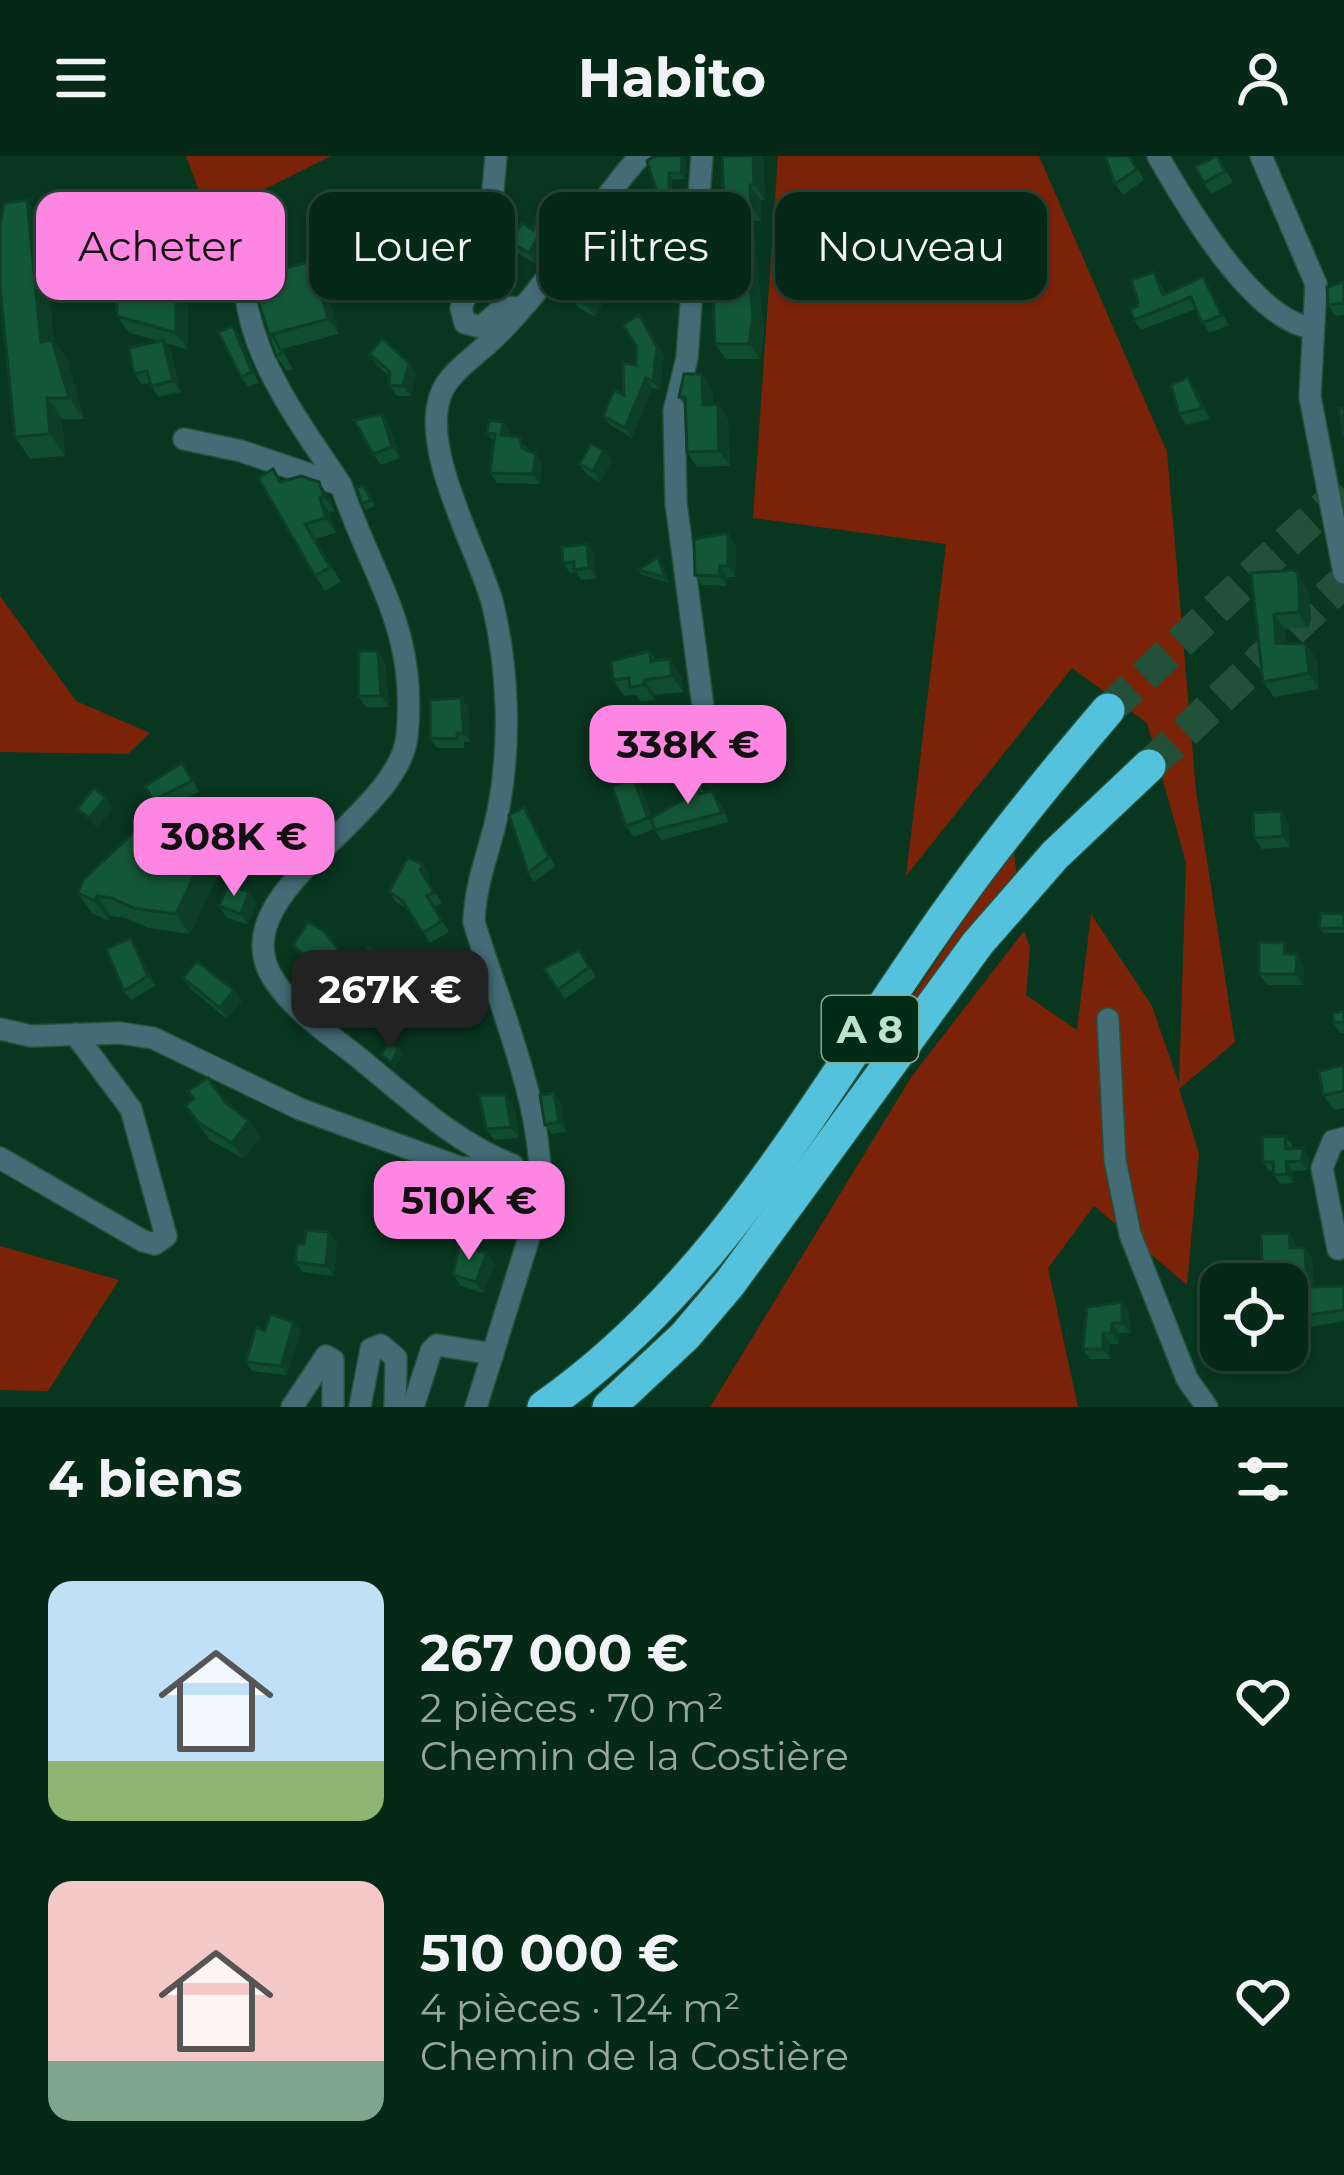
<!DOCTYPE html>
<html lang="fr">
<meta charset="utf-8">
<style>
:root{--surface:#062817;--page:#143424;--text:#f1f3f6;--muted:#98a6a1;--line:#274436;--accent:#fd86e2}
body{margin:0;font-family:Montserrat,sans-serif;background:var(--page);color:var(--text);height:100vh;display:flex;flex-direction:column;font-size:45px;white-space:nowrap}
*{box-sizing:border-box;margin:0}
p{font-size:39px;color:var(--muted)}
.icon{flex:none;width:66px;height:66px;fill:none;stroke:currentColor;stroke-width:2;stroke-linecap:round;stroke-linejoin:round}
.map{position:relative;height:1251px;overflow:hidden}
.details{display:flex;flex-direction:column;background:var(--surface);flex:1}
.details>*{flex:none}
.top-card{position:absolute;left:36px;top:36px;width:1272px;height:108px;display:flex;gap:24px}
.tools{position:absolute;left:1200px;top:1107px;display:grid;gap:24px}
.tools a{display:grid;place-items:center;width:108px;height:108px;border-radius:24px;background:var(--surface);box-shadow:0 3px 9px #0004,0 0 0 3px var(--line);font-size:60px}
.price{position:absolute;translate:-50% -102px;padding:0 27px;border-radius:24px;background:var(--accent);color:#111;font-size:39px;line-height:78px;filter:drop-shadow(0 3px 6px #0008)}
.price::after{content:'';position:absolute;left:50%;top:72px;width:36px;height:27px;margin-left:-18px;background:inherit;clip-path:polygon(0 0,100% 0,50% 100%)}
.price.current{background:#222;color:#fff}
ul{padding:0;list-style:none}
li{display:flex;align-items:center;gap:36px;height:300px;padding:0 48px}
li span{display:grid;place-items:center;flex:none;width:336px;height:240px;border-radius:24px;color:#555}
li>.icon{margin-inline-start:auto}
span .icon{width:144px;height:144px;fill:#fffc;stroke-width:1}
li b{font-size:51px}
h2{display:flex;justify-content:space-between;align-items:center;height:144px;padding:0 48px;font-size:51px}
.pill{padding:0 42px;border-radius:24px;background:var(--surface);box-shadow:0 3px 9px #0004,0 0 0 3px var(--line);font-size:42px;line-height:108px}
.pill.current{background:var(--accent);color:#111}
header{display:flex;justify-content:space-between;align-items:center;height:156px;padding:0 48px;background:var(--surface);font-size:54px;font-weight:700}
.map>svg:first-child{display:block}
.green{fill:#7a2308}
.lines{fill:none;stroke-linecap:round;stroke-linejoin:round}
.highway-tunnel{stroke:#235038;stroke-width:33;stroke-dasharray:33 16;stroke-linecap:butt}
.minor-casing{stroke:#25523a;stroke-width:24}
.highway-casing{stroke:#25523a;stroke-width:36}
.minor{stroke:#446c76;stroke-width:21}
.highway{stroke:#55c2dd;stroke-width:33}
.wall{fill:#104c2e}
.shaded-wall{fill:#0d3e26}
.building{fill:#135836;stroke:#0d3e26;stroke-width:3}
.labels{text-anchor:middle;stroke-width:9;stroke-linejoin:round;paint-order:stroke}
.shield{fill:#002b15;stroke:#84ab93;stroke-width:3}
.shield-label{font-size:39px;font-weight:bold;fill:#bce2c9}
</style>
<header><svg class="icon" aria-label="menu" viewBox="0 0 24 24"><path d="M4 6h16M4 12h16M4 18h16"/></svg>Habito<svg class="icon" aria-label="person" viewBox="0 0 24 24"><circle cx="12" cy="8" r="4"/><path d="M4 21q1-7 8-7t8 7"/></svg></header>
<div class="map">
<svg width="1344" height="1251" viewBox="0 0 1344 1251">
<rect width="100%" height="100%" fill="#08361f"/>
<!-- green -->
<g class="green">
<path d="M186 0H331L209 61Z"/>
<path d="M778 0H1039L1167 296 1196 634 1235 886 1179 933 1199 997 1187 1129 1094 1050 1048 1112 1078 1251H710L912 920 1024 775 1030 791 1026 839 1077 874 1091 758 1152 850 1179 928 1186 707 1147 567 1072 512 906 720 946 388 753 362Z"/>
<path d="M0 440 76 545 150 577 128 598 0 596Z"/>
<path d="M1013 690 1017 721 857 924Z"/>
<path d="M0 1090 119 1124 48 1235 0 1234Z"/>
</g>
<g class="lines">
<!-- highway-tunnel -->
<g class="highway-tunnel">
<path d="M1108 554 1344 333"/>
<path d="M1149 610 1344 425"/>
</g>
<defs>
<g id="minor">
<path d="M496 0 489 79 461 152 465 167 481 171 504 151 522 152"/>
<path d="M702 0 687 202 674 255 676 347 708 588 704 604"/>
<path d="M1158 0C1186 49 1253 164 1312 172"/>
<path d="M1261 0 1316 128 1310 241 1344 417"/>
<path d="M245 112C241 192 299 265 341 329"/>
<path d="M184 283 241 295 341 329C373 423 418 474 407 580 399 663 213 739 276 827 295 854 323 874 349 894 399 933 453 987 513 1009"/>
<path d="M1108 863 1115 1004 1130 1078 1187 1223 1207 1251"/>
<path d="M0 873 31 880 120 877 153 882 300 953 462 1012 509 1009"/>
<path d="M0 1002 143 1085 155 1088 166 1080 131 953 75 878"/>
<path d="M1338 1093 1322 1012 1333 985 1344 982"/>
<path d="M292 1251 326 1200 333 1204V1251"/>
<path d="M360 1251 371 1193 381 1189 396 1202 395 1251"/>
<path d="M413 1251 431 1195 437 1189 493 1198"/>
<path d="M476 1251 537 1056C554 972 498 847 474 766 475 724 492 690 499 650 511 585 508 513 493 449 479 395 419 294 441 238 448 218 475 200 491 185 549 131 587 59 640 0"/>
</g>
<g id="highway">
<path d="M544 1251C727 1123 827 923 955 746 1003 679 1055 616 1108 554"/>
<path d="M609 1251 685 1180 730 1127 978 787 1055 699 1149 610"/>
</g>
</defs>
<!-- minor casing -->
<use href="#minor" class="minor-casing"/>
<!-- highway casing -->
<use href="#highway" class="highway-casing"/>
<!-- minor -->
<use href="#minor" class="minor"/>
<!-- highway -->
<use href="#highway" class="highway"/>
</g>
<!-- wall -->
<g class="wall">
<path d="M655 0H686L685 23H672V45L661 44 658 39Z"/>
<path d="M763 0 765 44H761V65H753L764 177 760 203H726L715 188 725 72Z"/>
<path d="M1105 0H1131L1144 24 1123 39 1115 28Z"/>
<path d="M1217 0 1233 26 1211 38 1204 27Z"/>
<path d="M556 50 564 61 536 108 518 97 510 86 533 74Z"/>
<path d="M42 66 54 186 68 205 84 263H62L65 300 30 303 15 281Z"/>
<path d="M680 97 676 103 679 107 677 137H664L657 127V120L642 101Z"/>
<path d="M187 108 188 194 165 187 171 195 181 236 158 241 150 227 142 228 134 218 159 185 129 177 117 160Z"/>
<path d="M1154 116 1166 138 1203 121 1229 169 1209 177 1196 153 1141 174 1134 164 1138 150Z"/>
<path d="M604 118 612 129 595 161 579 152 571 141Z"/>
<path d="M250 121H323L339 178 282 193 293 213 287 215 276 200Z"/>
<path d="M1344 126V159L1336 160 1328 149Z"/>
<path d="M639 159 664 200 660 234 652 232 632 282 610 269 603 260 624 239 636 209Z"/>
<path d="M233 170 240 181 259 227 248 231 241 221Z"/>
<path d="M369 198 409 207 417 217 410 240H397L389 229V220L376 208Z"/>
<path d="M1196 232 1210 263 1186 269 1179 258Z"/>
<path d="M712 233 713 248 728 263 730 310 697 311 687 296 686 251 679 241Z"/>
<path d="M382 258 389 269 400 302 381 309 373 298Z"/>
<path d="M503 266 510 275 509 280 527 291V294L542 308 540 328 497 327 490 317 494 286 487 277Z"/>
<path d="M604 294 612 305 600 326 587 319 579 308Z"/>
<path d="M273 313 281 325 329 341 335 355 330 357 336 377 315 383 341 426 325 435 315 420Z"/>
<path d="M365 331 375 350 366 354 362 348Z"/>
<path d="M587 388 594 398 596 422 581 424 576 416 570 417 563 407Z"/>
<path d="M736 388 735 421H727V430L702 429 695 419Z"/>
<path d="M658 401 662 407 669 427 642 419 638 414Z"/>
<path d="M1251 417 1309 435 1311 463 1308 472 1285 473 1286 487 1317 503 1319 533 1274 541 1263 526Z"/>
<path d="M378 495 385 506 389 551H366L358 540Z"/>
<path d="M650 495 656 505 681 519 683 536 655 539V544L641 546 636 539 624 540 613 524Z"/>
<path d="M461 542 468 551 470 586H464V592H437L430 582Z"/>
<path d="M736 560 740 592 726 594 718 583Z"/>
<path d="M189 617 199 636 160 654 153 644Z"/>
<path d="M633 621 641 632 652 662 683 644 696 623 704 637 719 645 729 666 662 684 654 673 634 681 626 670Z"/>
<path d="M530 660 555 710 534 726 528 717Z"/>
<path d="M1288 665 1290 691 1262 693 1254 682Z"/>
<path d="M196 674 212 682 226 702 190 778 148 772 126 762 111 760 109 765 92 757 78 737Z"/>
<path d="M423 709 430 719 428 724 442 747 434 751 449 776 430 787 409 754 397 747 389 736Z"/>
<path d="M257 747 248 769 226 761 219 750Z"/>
<path d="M1344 758V777H1323L1319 772Z"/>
<path d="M324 775 353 813 334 827 320 810 316 813 300 798 293 789Z"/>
<path d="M137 792 155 830 131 844 124 835Z"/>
<path d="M1292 798 1304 809 1303 829H1267L1259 818Z"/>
<path d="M586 804 596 821 565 843 544 813Z"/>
<path d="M183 822 234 834 242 845 227 863 191 833Z"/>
<path d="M1344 855V877H1340L1333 866Z"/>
<path d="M1344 909V952L1334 954 1323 939Z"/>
<path d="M225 946 249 965 261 981 244 1003 210 984 185 950Z"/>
<path d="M561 946 566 976 552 978 545 969Z"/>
<path d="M514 950 519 982 494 984 486 973Z"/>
<path d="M1285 980 1292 989V993L1310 1002 1307 1014 1293 1015V1027L1280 1028 1274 1019V1015H1269L1263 1006Z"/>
<path d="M512 1033 504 1070 481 1068 474 1057Z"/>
<path d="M337 1087 334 1120 303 1116 295 1106Z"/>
<path d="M1297 1088V1092L1312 1102 1314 1131 1344 1130V1165L1303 1172 1295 1161 1293 1119H1269L1262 1109Z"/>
<path d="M487 1097 495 1108 483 1137 461 1130 453 1119Z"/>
<path d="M1122 1146 1129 1156 1130 1177H1119V1188H1110V1203H1090L1083 1193Z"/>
<path d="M265 1175H301L287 1219 252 1215 246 1206Z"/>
</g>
<!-- shaded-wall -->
<g class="shaded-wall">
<path d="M682 0H686L685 23 681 17Z"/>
<path d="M753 0H763L765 44 754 29Z"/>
<path d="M669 17 672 23V45L669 39Z"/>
<path d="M750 29 761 44V65L751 50Z"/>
<path d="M27 44 42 66 54 186 68 205 84 263 69 242 41 186Z"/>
<path d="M556 50 564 61 536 108 529 97Z"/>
<path d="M742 50 753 65 764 177 760 203 749 188Z"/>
<path d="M672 86 680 97 676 103 679 107 677 137 669 127 667 94Z"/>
<path d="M176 92 187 108 188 194 176 177Z"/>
<path d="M313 105 323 121 339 178 328 163Z"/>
<path d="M604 118 612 129 595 161 587 150Z"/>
<path d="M639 159 664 200 660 234 653 225Z"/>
<path d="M233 170 240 181 259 227 252 216Z"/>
<path d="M163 184 171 195 181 236 173 225Z"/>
<path d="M409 207 417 217 410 240 403 230Z"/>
<path d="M702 218 712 233 713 263 703 249Z"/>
<path d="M1188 221 1196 232 1210 263 1202 252Z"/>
<path d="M646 222 652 232 632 282 625 272Z"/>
<path d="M47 242 62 263 65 300 50 278Z"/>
<path d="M718 248 728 263 730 310 719 295Z"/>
<path d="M382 258 389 269 400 302 392 291Z"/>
<path d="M503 266 510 275 508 288 501 279Z"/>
<path d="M604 294 612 305 600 326 593 315Z"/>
<path d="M536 298 542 308 540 328 533 318Z"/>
<path d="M319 326 329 341 335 355 324 341Z"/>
<path d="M320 342 330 357 336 377 326 362Z"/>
<path d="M728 377 736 388 735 421 728 410Z"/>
<path d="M587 388 594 398 596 422 589 412Z"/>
<path d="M720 410 727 421V430L719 420Z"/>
<path d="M1298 419 1309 435 1311 463 1308 472 1298 456Z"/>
<path d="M1274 458 1285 473 1286 502 1276 487Z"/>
<path d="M1306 488 1317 503 1319 533 1309 517Z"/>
<path d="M378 495 385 506 389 551 381 540Z"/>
<path d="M670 503 681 519 683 536 672 520Z"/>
<path d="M644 524 655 539V544L644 529Z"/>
<path d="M461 542 468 551 470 586 464 577Z"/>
<path d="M729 549 736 560 740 592 732 581Z"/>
<path d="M633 621 641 632 656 673 648 662Z"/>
<path d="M106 642 113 652 97 673 89 662Z"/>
<path d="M1281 655 1288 665 1290 691 1283 680Z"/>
<path d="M184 659 198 679 180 667Z"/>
<path d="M212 682 226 702 190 778 176 758Z"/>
<path d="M423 709 430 719 428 724 442 747 420 714Z"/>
<path d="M249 736 257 747 248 769 241 758Z"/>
<path d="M97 740 111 760 109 765 95 745Z"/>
<path d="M131 782 137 792 155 830 148 820Z"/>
<path d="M1297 798 1304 809 1303 829 1296 818Z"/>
<path d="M234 834 242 845 227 863 220 852Z"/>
<path d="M417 834 424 844 408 862 401 851Z"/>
<path d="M399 893 403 898 395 912 391 907Z"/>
<path d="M554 937 561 946 566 976 559 966Z"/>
<path d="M506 939 514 950 519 982 511 971Z"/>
<path d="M249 965 261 981 244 1003 232 987Z"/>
<path d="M1304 992 1310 1002 1307 1014 1301 1005Z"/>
<path d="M1286 1006 1293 1015V1027L1287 1018Z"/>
<path d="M504 1022 512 1033 504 1070 496 1059Z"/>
<path d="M329 1076 337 1087 334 1120 326 1110Z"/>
<path d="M1289 1077 1297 1088V1103L1290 1092Z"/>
<path d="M1305 1092 1312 1102 1314 1141 1307 1131Z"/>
<path d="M487 1097 495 1108 483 1137 476 1126Z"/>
<path d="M1122 1146 1129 1156 1130 1177 1122 1167Z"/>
<path d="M294 1166 301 1175 287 1219 281 1210Z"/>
<path d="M1112 1167 1119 1177V1188L1112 1177Z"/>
<path d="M1103 1177 1110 1188V1203L1103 1193Z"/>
</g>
<!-- building -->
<g class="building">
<path d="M655 0H682L681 17H669V39H658L647 5Z"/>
<path d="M722 0H753L754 29H750L751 50H742L753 161 749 188H715L711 86 715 72H725Z"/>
<path d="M1105 0H1129L1137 13 1115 28Z"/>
<path d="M1217 0 1225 15 1204 27 1195 11Z"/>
<path d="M27 44 41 186 52 184 69 242H47L50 278 15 281 0 133V69L4 47Z"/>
<path d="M541 46 556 50 529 97 510 86 522 67 533 74Z"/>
<path d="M116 56 144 65 176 92V177L117 160Z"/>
<path d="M660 77 672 86 667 94 672 97 669 127H657V117L642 101Z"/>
<path d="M313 105 328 163 272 178 282 197 276 200 250 121Z"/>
<path d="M588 110 604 118 587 150 571 141Z"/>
<path d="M1154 116 1163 139 1203 121 1222 159 1202 167 1191 141 1134 164 1130 153 1138 150 1137 142 1131 124Z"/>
<path d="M1344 126V147L1328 149 1327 131Z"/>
<path d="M639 159 657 191 653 225 646 222 625 272 603 260 614 234 624 239 623 207 636 209V190L623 169Z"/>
<path d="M233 170 252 216 241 221 218 176Z"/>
<path d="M382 182 409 207 403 230 389 229 390 216 369 198Z"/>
<path d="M163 184 173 225 151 230 147 215 134 218 129 192Z"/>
<path d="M684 218H702L703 249 718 248 719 295 687 296 685 241H679Z"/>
<path d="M1188 221 1202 252 1179 258 1171 229Z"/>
<path d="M1339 252H1344V280Z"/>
<path d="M382 258 392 291 373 298 354 264Z"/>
<path d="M489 264 503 266 501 279 520 281 522 292 536 298 533 318 490 317 495 278 487 277Z"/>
<path d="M591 288 604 294 593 315 579 308Z"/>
<path d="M273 313 280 326 301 320 319 326 324 341 320 342 326 362 305 368 330 411 315 420 258 322Z"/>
<path d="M356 330 365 331 371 344 362 348Z"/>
<path d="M728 377V410H720L719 420 695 419 694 383Z"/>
<path d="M587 388 589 412 574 414V406L563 407 562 391Z"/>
<path d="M658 401 665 421 638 414Z"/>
<path d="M1295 414 1298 419 1300 448 1298 456 1274 458 1276 487 1306 488 1309 517 1263 526 1251 417Z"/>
<path d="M359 495H378L381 540H358Z"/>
<path d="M650 495 651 505 670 503 672 520 644 524V529L630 531 629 522 613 524 611 505Z"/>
<path d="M461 542 464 577H457V583L430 582V544Z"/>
<path d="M729 549 732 581 718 583 714 550Z"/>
<path d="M182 607 192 625 153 644 145 630Z"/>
<path d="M633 621 648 662 626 670 612 631Z"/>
<path d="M696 623 699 638 712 635 722 657 655 674 651 662 683 644 679 628Z"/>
<path d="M94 632 106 642 89 662 77 653Z"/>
<path d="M524 651 549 701 528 717 509 659Z"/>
<path d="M171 652 184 659 180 667 212 682 176 758 134 752 112 742 97 740 95 745 78 737 83 724 140 671Z"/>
<path d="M1281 655 1283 680 1254 682 1253 657Z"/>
<path d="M408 701 423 709 420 714 434 736 427 740 442 765 423 777 402 744 389 736Z"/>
<path d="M228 728 249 736 241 758 219 750Z"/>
<path d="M1321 757 1344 758V772H1319Z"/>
<path d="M308 766 324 775 346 803 328 818 314 800 309 804 293 789Z"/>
<path d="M131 782 148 820 124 835 106 793Z"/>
<path d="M1259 786 1285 787 1284 798H1297L1296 818H1259Z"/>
<path d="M370 791 417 834 401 851 367 792Z"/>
<path d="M579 794 589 811 558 834 544 813Z"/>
<path d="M197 805 234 834 220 852 183 822Z"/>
<path d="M1344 855V867L1333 866V857Z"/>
<path d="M389 886 399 893 391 907 381 898Z"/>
<path d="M1344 909V935L1323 939 1319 915Z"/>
<path d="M208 922 225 946 249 965 232 987 199 967 185 950 194 943 187 935Z"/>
<path d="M554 937 559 966 545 969 540 939Z"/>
<path d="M479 939H506L511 971 486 973Z"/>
<path d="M1285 980 1286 993 1304 992 1301 1005 1286 1006 1287 1018 1274 1019 1273 1006H1263L1262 981Z"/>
<path d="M504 1022 496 1059 474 1057 482 1024Z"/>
<path d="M306 1074 329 1076 326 1110 295 1106 297 1088H304Z"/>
<path d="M1289 1077 1290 1092H1305L1307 1131 1344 1130V1154L1295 1161 1293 1108 1262 1109 1261 1078Z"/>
<path d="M459 1089 487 1097 476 1126 453 1119Z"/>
<path d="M1122 1146V1167H1112V1177H1103V1193H1083L1087 1151Z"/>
<path d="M270 1158 294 1166 281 1210 246 1206 256 1171 265 1175Z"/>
</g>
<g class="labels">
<!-- shield labels -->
<rect class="shield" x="822" y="840" width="96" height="66" rx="9"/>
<g class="shield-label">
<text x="870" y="887">A 8</text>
</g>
</g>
</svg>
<div class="tools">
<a><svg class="icon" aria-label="locate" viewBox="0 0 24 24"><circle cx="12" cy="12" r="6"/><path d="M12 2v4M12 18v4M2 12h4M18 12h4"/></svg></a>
</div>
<b class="price" style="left:688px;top:651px">338K €</b>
<b class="price" style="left:234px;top:743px">308K €</b>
<b class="price current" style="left:390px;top:896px">267K €</b>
<b class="price" style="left:469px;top:1107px">510K €</b>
<div class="top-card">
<a class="pill current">Acheter</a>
<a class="pill">Louer</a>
<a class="pill">Filtres</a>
<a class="pill">Nouveau</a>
</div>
</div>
<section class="details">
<h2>4 biens<svg class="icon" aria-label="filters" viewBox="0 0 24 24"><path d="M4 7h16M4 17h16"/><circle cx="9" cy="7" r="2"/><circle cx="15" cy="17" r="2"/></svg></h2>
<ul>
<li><span style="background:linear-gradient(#bfe0f5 75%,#8fb573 0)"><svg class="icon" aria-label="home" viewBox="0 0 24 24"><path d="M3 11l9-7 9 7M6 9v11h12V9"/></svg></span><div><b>267 000 €</b><p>2 pièces · 70 m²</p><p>Chemin de la Costière</p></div><svg class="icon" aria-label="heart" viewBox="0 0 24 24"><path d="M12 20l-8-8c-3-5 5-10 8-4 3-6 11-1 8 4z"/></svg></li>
<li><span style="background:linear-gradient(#f6c9c9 75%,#7fa58c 0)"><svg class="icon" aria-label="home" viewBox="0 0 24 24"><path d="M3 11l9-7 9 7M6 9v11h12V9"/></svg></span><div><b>510 000 €</b><p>4 pièces · 124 m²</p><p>Chemin de la Costière</p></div><svg class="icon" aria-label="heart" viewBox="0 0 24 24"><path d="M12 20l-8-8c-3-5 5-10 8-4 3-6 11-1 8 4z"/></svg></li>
</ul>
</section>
